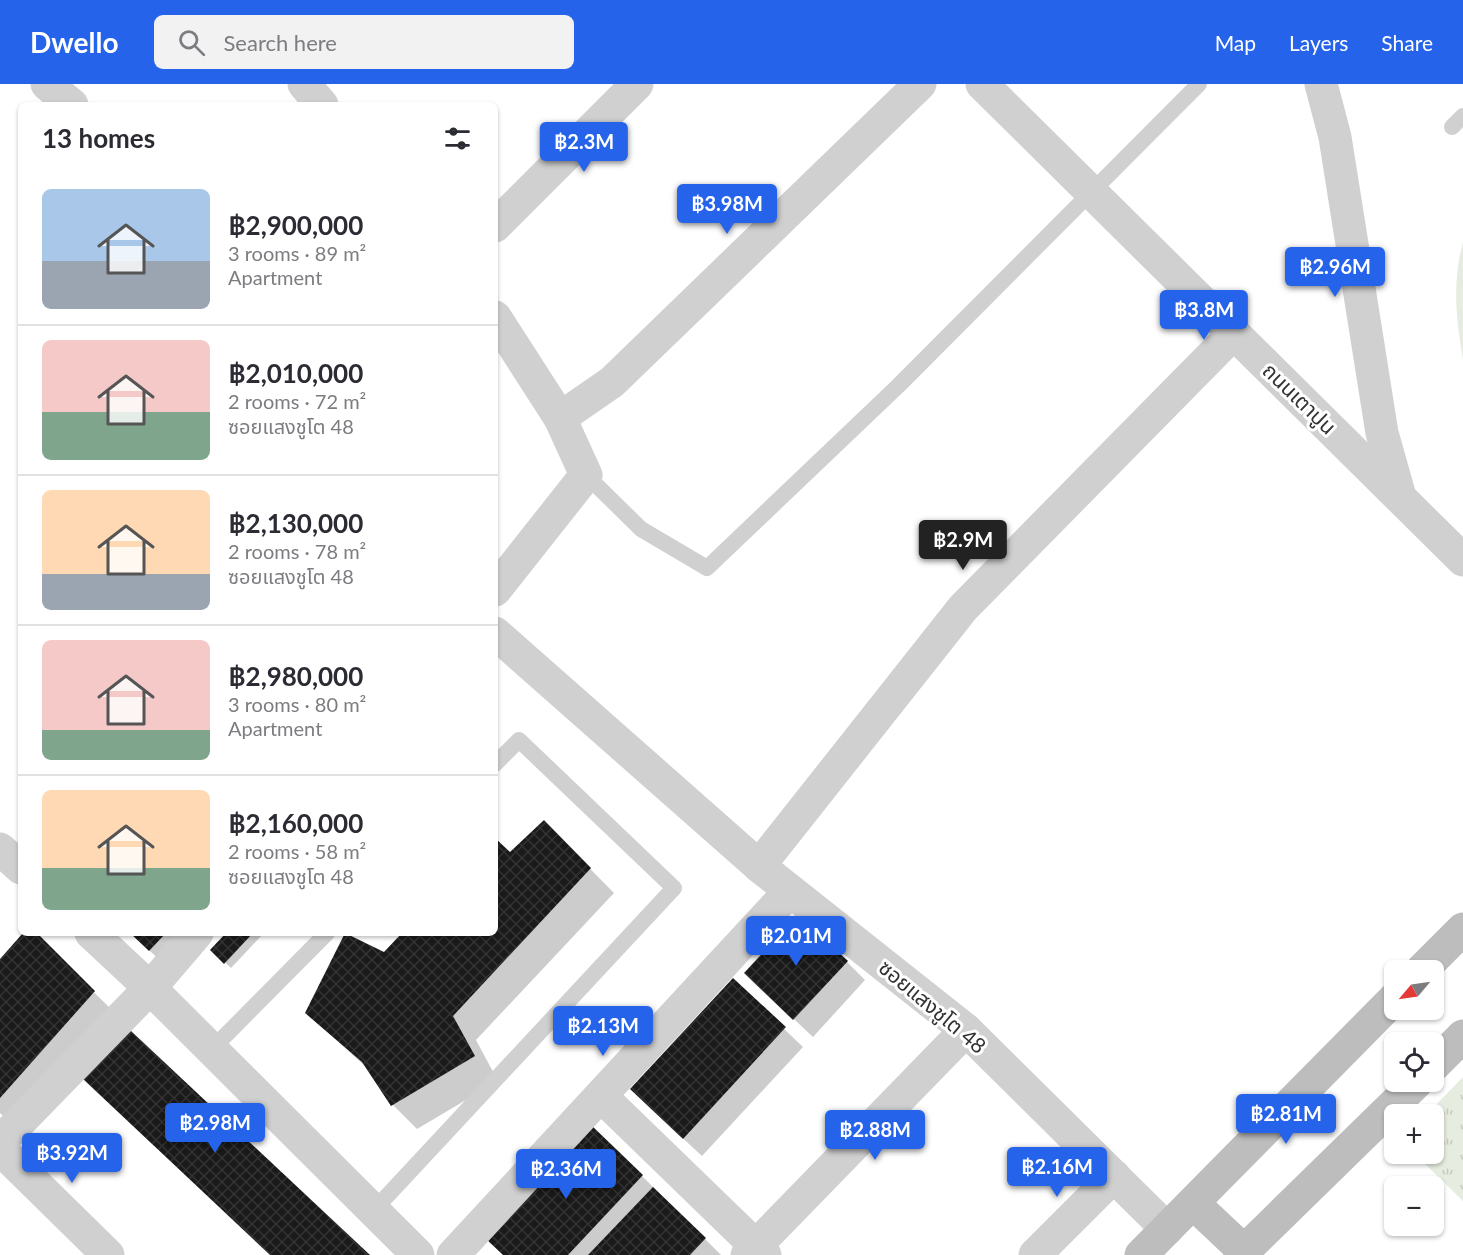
<!DOCTYPE html>
<meta charset="utf-8">
<style>
:root{--surface:#fff;--page:#f2f2f3;--text:#2b2b33;--muted:#7c7c81;--line:#e1e1e2;--accent:#2563eb}
body{margin:0;font-family:Lato,"Noto Sans Thai",sans-serif;background:var(--page);color:var(--text);height:100vh;display:flex;flex-direction:column;font-size:22px;white-space:nowrap}
*{box-sizing:border-box;margin:0}
p{font-size:20px;color:var(--muted)}
.icon{flex:none;width:33px;height:33px;fill:none;stroke:currentColor;stroke-width:2;stroke-linecap:round;stroke-linejoin:round}
.map{position:relative;flex:1;overflow:hidden}
.panel{position:absolute;left:18px;top:18px;width:480px;height:834px;display:flex;flex-direction:column;background:var(--surface);border-radius:9px;box-shadow:0 2px 4px #0004}
.panel>*{flex:none}
.needle{width:39px;rotate:241deg}
.buttons{position:absolute;left:1384px;top:876px;display:grid;gap:12px}
.buttons a{display:grid;place-items:center;width:60px;height:60px;border-radius:9px;background:var(--surface);box-shadow:0 2px 4px #0004;font-size:30px}
.price{position:absolute;translate:-50% -51px;padding:0 14px;border-radius:6px;background:var(--accent);color:#fff;font-size:20px;line-height:39px;filter:drop-shadow(0 2px 3px #0008)}
.price::after{content:'';position:absolute;left:50%;top:36px;width:18px;height:14px;margin-left:-9px;background:inherit;clip-path:polygon(0 0,100% 0,50% 100%)}
.price.selected{background:#222;color:#fff}
ul{padding:0;list-style:none}
li{display:flex;align-items:center;gap:18px;height:150px;padding:0 24px}
li+li{border-top:2px solid var(--line)}
li span{display:grid;place-items:center;flex:none;width:168px;height:120px;border-radius:9px;color:#555}
li>.icon{margin-inline-start:auto}
span .icon{width:72px;height:72px;fill:#fffc;stroke-width:1}
li b{font-size:26px}
h2{display:flex;justify-content:space-between;align-items:center;height:72px;padding:0 24px;font-size:26px}
header{display:flex;align-items:center;gap:36px;box-sizing:border-box;height:84px;padding:0 30px;background:var(--accent);color:#fff}
header strong{font-size:28px}
nav{display:flex;gap:33px;margin-inline-start:auto;font-size:21px}
.search{width:420px;height:54px;background:var(--page);display:flex;align-items:center;gap:15px;box-sizing:border-box;padding:0 21px;border-radius:9px;color:var(--muted);font-size:22px}
.map>svg:first-child{display:block}
.grass{fill:url(#grass-tufts)}
.park{fill:#e6ecdf}
.shadow{fill:#0003}
.building{fill:url(#building-cross-hatch)}
.lines{fill:none;stroke-linecap:round;stroke-linejoin:round}
.service{stroke:#d0d0d0;stroke-width:16}
.minor{stroke:#d0d0d0;stroke-width:33}
.secondary{stroke:#bdbdbd;stroke-width:33}
.labels{text-anchor:middle;stroke-width:6;stroke-linejoin:round;paint-order:stroke}
.street-label{font-size:21px;fill:#333;stroke:#fff}
</style>
<header>
<strong>Dwello</strong>
<div class="search"><svg class="icon" aria-label="search" viewBox="0 0 24 24"><circle cx="10" cy="10" r="6"/><path d="M15 15l6 6"/></svg>Search here</div>
<nav><a>Map</a><a>Layers</a><a>Share</a></nav>
</header>
<div class="map">
<svg width="1463" height="1171" viewBox="0 0 1463 1171">
<defs>
<pattern id="grass-tufts" width="24" height="20" patternUnits="userSpaceOnUse" patternTransform="scale(1.5)"><rect width="24" height="20" fill="#e6ecdf"/><path d="M3 7l-1-3M5 7V3M7 7l1-3M15 17l-1-3M17 17v-4M19 17l1-3" fill="none" stroke="#c6cbc0"/></pattern>
<pattern id="building-cross-hatch" width="8" height="8" patternUnits="userSpaceOnUse" patternTransform="scale(1.5)"><rect width="8" height="8" fill="#1a1a1a"/><path d="M0 0l8 8M0 8l8-8" fill="none" stroke="#333"/></pattern>
</defs>
<rect width="100%" height="100%" fill="#fff"/>
<!-- grass -->
<path class="grass" d="M1463 993V1117L1415 1070H1434V1030H1427Z"/>
<!-- park -->
<path class="park" d="M1463 158V276C1456 234 1452 199 1463 158Z"/>
<!-- shadow -->
<g class="shadow">
<path d="M544 738 614 809 476 956 498 997 417 1045 393 1021 368 985 307 929 385 869 404 849H495V756L510 770Z"/>
<path d="M25 849H34L118 932 17 1046 0 1029V877Z"/>
<path d="M131 849H200L168 884Z"/>
<path d="M228 849H264L231 884 212 866Z"/>
<path d="M847 878 865 896 813 953 764 907Z"/>
<path d="M733 896 803 963 702 1072 650 1024Z"/>
<path d="M590 1042 642 1092 721 1171H504Z"/>
</g>
<!-- building -->
<g class="building">
<path d="M544 736 591 784 453 932 475 972 391 1022 362 978 305 929 345 849 384 868 402 849H495V754L510 768Z"/>
<path d="M798 831 848 877 793 936 744 889Z"/>
<path d="M23 849H37L95 907 0 1014V875Z"/>
<path d="M130 849H166L149 867Z"/>
<path d="M226 849H253L224 880 210 866Z"/>
<path d="M733 894 786 943 683 1055 630 1005Z"/>
<path d="M130 946 370 1171H270L83 995Z"/>
<path d="M590 1040 643 1091 568 1171H503L484 1153Z"/>
<path d="M653 1103 706 1154 690 1171H588Z"/>
</g>
<g class="lines">
<!-- service -->
<g class="service">
<path d="M1452 43 1463 32"/>
<path d="M586 391 641 445 707 484 898 302 1199 0"/>
<path d="M211 966 327 849"/>
<path d="M374 1126 674 804 519 656 495 680"/>
</g>
<!-- minor -->
<g class="minor">
<path d="M47 0 72 21"/>
<path d="M304 0 322 21"/>
<path d="M982 0 1463 476"/>
<path d="M1321 0 1335 53 1382 349 1400 413"/>
<path d="M495 142 637 0"/>
<path d="M495 233 560 334 586 391 495 506"/>
<path d="M560 334 612 298 920 0"/>
<path d="M495 549 759 782 966 946 1167 1145"/>
<path d="M0 765 21 784"/>
<path d="M759 782 963 524 1233 250"/>
<path d="M91 849 150 904 418 1171"/>
<path d="M601 1012 765 1171"/>
<path d="M0 1058 150 904 197 849"/>
<path d="M0 1065 108 1171"/>
<path d="M453 1171 789 808"/>
<path d="M747 1171 966 946"/>
<path d="M1035 1171 1114 1092"/>
</g>
<!-- secondary -->
<g class="secondary">
<path d="M1422 886 1463 845"/>
<path d="M1434 981 1463 952"/>
<path d="M1193 1119 1244 1167"/>
<path d="M1141 1171 1395 914"/>
<path d="M1240 1171 1417 998"/>
</g>
</g>
<g class="labels">
<!-- street labels -->
<g class="street-label">
<text transform="translate(1299 315) rotate(44)" y="7">ถนนเตาปูน</text>
<text transform="translate(932 923) rotate(40)" y="7">ซอยแสงชูโต 48</text>
</g>
</g>
</svg>
<div class="buttons">
<a><svg class="needle" viewBox="-14 -14 28 28"><path d="M0-13l5 13h-10z" fill="#e53935"/><path d="M0 13l5-13h-10z" fill="#7c7c81"/></svg></a>
<a><svg class="icon" aria-label="locate" viewBox="0 0 24 24"><circle cx="12" cy="12" r="6"/><path d="M12 2v4M12 18v4M2 12h4M18 12h4"/></svg></a>
<a>+</a>
<a>−</a>
</div>
<b class="price" style="left:584px;top:89px">฿2.3M</b>
<b class="price" style="left:727px;top:151px">฿3.98M</b>
<b class="price" style="left:1335px;top:214px">฿2.96M</b>
<b class="price" style="left:1204px;top:257px">฿3.8M</b>
<b class="price selected" style="left:963px;top:487px">฿2.9M</b>
<b class="price" style="left:796px;top:883px">฿2.01M</b>
<b class="price" style="left:603px;top:973px">฿2.13M</b>
<b class="price" style="left:1286px;top:1061px">฿2.81M</b>
<b class="price" style="left:215px;top:1070px">฿2.98M</b>
<b class="price" style="left:875px;top:1077px">฿2.88M</b>
<b class="price" style="left:72px;top:1100px">฿3.92M</b>
<b class="price" style="left:1057px;top:1114px">฿2.16M</b>
<b class="price" style="left:566px;top:1116px">฿2.36M</b>
<section class="panel">
<h2>13 homes<svg class="icon" aria-label="filters" viewBox="0 0 24 24"><path d="M4 7h16M4 17h16"/><circle cx="9" cy="7" r="2"/><circle cx="15" cy="17" r="2"/></svg></h2>
<ul>
<li><span style="background:linear-gradient(#a9c7e8 60%,#9aa5b1 0)"><svg class="icon" aria-label="home" viewBox="0 0 24 24"><path d="M3 11l9-7 9 7M6 9v11h12V9"/></svg></span><div><b>฿2,900,000</b><p>3 rooms · 89 m²</p><p>Apartment</p></div></li>
<li><span style="background:linear-gradient(#f6c9c9 60%,#7fa58c 0)"><svg class="icon" aria-label="home" viewBox="0 0 24 24"><path d="M3 11l9-7 9 7M6 9v11h12V9"/></svg></span><div><b>฿2,010,000</b><p>2 rooms · 72 m²</p><p>ซอยแสงชูโต 48</p></div></li>
<li><span style="background:linear-gradient(#ffd9b3 70%,#9aa5b1 0)"><svg class="icon" aria-label="home" viewBox="0 0 24 24"><path d="M3 11l9-7 9 7M6 9v11h12V9"/></svg></span><div><b>฿2,130,000</b><p>2 rooms · 78 m²</p><p>ซอยแสงชูโต 48</p></div></li>
<li><span style="background:linear-gradient(#f6c9c9 75%,#7fa58c 0)"><svg class="icon" aria-label="home" viewBox="0 0 24 24"><path d="M3 11l9-7 9 7M6 9v11h12V9"/></svg></span><div><b>฿2,980,000</b><p>3 rooms · 80 m²</p><p>Apartment</p></div></li>
<li><span style="background:linear-gradient(#ffd9b3 65%,#7fa58c 0)"><svg class="icon" aria-label="home" viewBox="0 0 24 24"><path d="M3 11l9-7 9 7M6 9v11h12V9"/></svg></span><div><b>฿2,160,000</b><p>2 rooms · 58 m²</p><p>ซอยแสงชูโต 48</p></div></li>
</ul>
</section>
</div>
